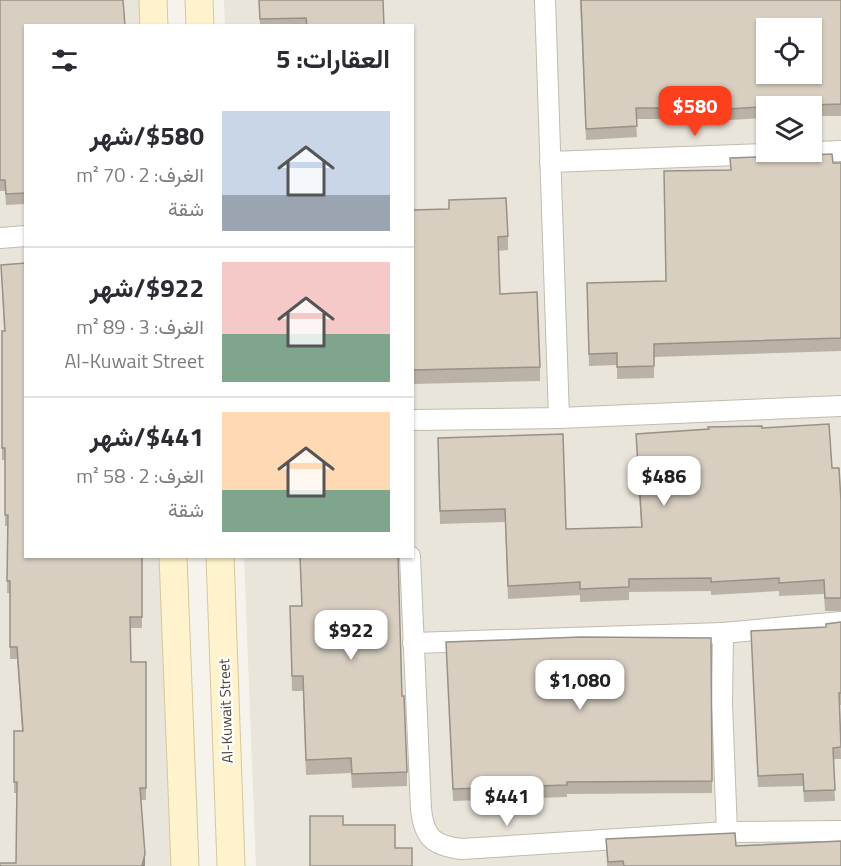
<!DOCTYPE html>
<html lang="ar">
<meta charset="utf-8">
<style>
:root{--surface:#fff;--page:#f7f7f7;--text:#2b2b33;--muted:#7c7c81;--line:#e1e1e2;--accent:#fc3f1d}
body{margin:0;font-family:"Titillium Web",Vazirmatn,sans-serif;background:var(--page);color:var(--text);direction:rtl;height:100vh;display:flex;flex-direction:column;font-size:22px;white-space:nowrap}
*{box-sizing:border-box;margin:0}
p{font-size:20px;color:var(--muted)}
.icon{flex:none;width:33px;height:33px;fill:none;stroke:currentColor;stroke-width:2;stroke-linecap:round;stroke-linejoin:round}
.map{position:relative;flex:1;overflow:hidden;direction:ltr}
.details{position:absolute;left:24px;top:24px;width:390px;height:534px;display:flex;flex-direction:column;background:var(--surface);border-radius:0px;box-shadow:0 2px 4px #0004;direction:rtl}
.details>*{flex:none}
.fabs{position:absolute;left:756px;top:18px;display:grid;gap:12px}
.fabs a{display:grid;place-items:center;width:66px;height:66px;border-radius:0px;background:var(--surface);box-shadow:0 2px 4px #0004;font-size:30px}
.price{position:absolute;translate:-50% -51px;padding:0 14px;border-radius:12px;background:#fff;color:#222;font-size:20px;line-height:39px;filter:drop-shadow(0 2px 3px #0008)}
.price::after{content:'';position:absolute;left:50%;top:36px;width:18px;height:14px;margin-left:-9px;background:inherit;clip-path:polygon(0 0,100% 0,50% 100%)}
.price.current{background:var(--accent);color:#fff}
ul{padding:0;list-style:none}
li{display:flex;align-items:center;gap:18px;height:150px;padding:0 24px}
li+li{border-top:2px solid var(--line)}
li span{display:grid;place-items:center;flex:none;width:168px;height:120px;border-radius:0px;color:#555}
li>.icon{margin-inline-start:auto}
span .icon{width:72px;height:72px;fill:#fffc;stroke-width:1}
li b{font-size:26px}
h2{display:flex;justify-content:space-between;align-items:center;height:72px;padding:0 24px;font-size:26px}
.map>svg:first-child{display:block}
.residential{fill:#eae5da;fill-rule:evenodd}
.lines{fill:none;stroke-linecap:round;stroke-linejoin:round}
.minor-casing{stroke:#c2bbae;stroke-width:22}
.secondary-casing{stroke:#d6c79b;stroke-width:29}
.minor{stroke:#fff;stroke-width:20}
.secondary{stroke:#fff3cd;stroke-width:27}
.wall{fill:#bab2a6}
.shaded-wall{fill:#979187}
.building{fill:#d8cfc1;stroke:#979187;stroke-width:1.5;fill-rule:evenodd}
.labels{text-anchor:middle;stroke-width:4.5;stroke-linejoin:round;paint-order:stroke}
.street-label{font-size:15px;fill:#4b4439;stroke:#fff}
</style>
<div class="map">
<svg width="841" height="866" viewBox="0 0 841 866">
<rect width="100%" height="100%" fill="#f6f3ec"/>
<!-- residential -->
<g class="residential">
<path d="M0 0H152L153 25 26 26V556L171 557 182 866H0Z"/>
<path d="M224 0H841V866H256L244 557 412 556V26L225 25ZM766 28H812V74H766ZM766 106H812V152H766Z"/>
</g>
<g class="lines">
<defs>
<g id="minor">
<path d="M545 0 559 418"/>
<path d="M550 162 841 151"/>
<path d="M0 238 26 236"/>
<path d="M412 420 559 418 841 406"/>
<path d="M410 556 421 809C424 838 434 846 462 849L727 832 841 831"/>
<path d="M723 633 841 622"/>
<path d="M413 643 723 633 722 704 727 832"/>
</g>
<g id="secondary">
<path d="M153 0 154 26"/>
<path d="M199 0 200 26"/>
<path d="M173 556 185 866"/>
<path d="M220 556 231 866"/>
</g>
</defs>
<!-- minor casing -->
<use href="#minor" class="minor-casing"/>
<!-- secondary casing -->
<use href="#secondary" class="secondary-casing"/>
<!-- minor -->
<use href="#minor" class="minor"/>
<!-- secondary -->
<use href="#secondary" class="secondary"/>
</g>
<!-- wall -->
<g class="wall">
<path d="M0 0 26 26V204L6 205 5 191H0Z"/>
<path d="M259 0 384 26H260Z"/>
<path d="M580 0H841V116H812V106H766V118L712 121V119H636L637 137 586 140Z"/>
<path d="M841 163V351L654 357V378L617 379V365L589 366 587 283 666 281 730 170Z"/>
<path d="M412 210 508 236V250L498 251 500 294 540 367V381L412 384Z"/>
<path d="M1 265 142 578V628H130L131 662H146V800H141L145 866H0L16 863 17 793H14V731H22L17 659H10V593H7L8 526H5V460H2V331H4Z"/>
<path d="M762 428 832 468 841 501V611H825L824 594 779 596V591L711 595V591L629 592V600L580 602V595L508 599 505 522 440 524 438 451 566 529 641 527 636 434Z"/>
<path d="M300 556H398L402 696 407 772V786L352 788 351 773 306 775 303 691H292L290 606H302Z"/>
<path d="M841 622V705H840L841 759H833L835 801 804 802 803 786 758 787 751 631 826 627Z"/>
<path d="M711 638 712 793 567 794V797L453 801 446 642Z"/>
<path d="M606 839 736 846 841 866H607Z"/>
</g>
<!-- shaded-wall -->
<path class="shaded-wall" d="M145 854V866H142Z"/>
<!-- building -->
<g class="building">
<path d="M0 0H123L125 26H26V193L6 194 5 180H0Z"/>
<path d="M259 0H383L384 26H307L306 18 260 19Z"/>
<path d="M581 0H841V104L778 106 712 110V108H636L637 126 586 129ZM766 28H812V74H766Z"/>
<path d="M832 154 833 163H841V338L654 344V366L617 367V353L589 354 587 283 666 281 664 171 731 170 730 158Z"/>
<path d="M506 198 508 236 498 237 500 294 537 292 540 367 412 370V210L449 209V200Z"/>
<path d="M26 263V556H142V617H130L131 662H146V788H140L145 854 142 866H0V863H16L17 782H14V731H23L17 647H10V581H7L8 515H5V448H2V331H5L1 265Z"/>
<path d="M829 424 832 468H839L841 501V598H825L824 580 779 583V578L711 582V578L629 579V587L580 589V582L508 586 505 509 440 511 438 438 563 434 566 529 642 527 636 434 709 429 708 427 762 426V428Z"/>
<path d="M300 556H398L402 696H404L407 772 352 774 351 758 306 760 303 676H292L290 606H302Z"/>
<path d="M841 622V693H839L841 747 833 748 835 790 804 791 803 774 758 776 751 631 826 627V624Z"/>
<path d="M581 637 711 638 712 781 567 782V785L453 789 446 642Z"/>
<path d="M310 816H343V825H395V848H412V866H310Z"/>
<path d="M735 833 736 846 841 841V866H624L623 861 608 862 606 839Z"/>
</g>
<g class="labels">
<!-- street labels -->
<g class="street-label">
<text transform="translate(226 711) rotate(-92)" y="5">Al-Kuwait Street</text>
</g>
</g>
</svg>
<div class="fabs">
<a><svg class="icon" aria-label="locate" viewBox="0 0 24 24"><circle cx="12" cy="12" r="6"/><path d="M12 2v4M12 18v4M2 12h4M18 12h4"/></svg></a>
<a><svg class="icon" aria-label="layers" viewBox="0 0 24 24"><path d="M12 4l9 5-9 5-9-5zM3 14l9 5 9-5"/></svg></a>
</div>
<b class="price current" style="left:695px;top:137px">$580</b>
<b class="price" style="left:664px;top:507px">$486</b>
<b class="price" style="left:351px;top:661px">$922</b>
<b class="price" style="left:580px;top:711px">$1,080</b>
<b class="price" style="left:507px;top:827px">$441</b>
<section class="details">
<h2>العقارات: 5<svg class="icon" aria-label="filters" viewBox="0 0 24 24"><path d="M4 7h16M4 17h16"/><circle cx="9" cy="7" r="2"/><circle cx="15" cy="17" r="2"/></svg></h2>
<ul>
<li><span style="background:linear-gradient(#c9d6e8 70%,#9aa5b1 0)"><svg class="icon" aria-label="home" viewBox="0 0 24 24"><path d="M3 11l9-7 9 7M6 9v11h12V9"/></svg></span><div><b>$580/شهر</b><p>الغرف: 2 · 70 m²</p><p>شقة</p></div></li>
<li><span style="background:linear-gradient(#f6c9c9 60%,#7fa58c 0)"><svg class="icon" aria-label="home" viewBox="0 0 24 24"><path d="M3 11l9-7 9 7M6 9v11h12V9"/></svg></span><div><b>$922/شهر</b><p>الغرف: 3 · 89 m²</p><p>Al-Kuwait Street</p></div></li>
<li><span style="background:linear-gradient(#ffd9b3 65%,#7fa58c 0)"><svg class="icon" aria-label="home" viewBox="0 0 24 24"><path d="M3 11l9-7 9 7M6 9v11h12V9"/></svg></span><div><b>$441/شهر</b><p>الغرف: 2 · 58 m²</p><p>شقة</p></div></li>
</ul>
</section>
</div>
